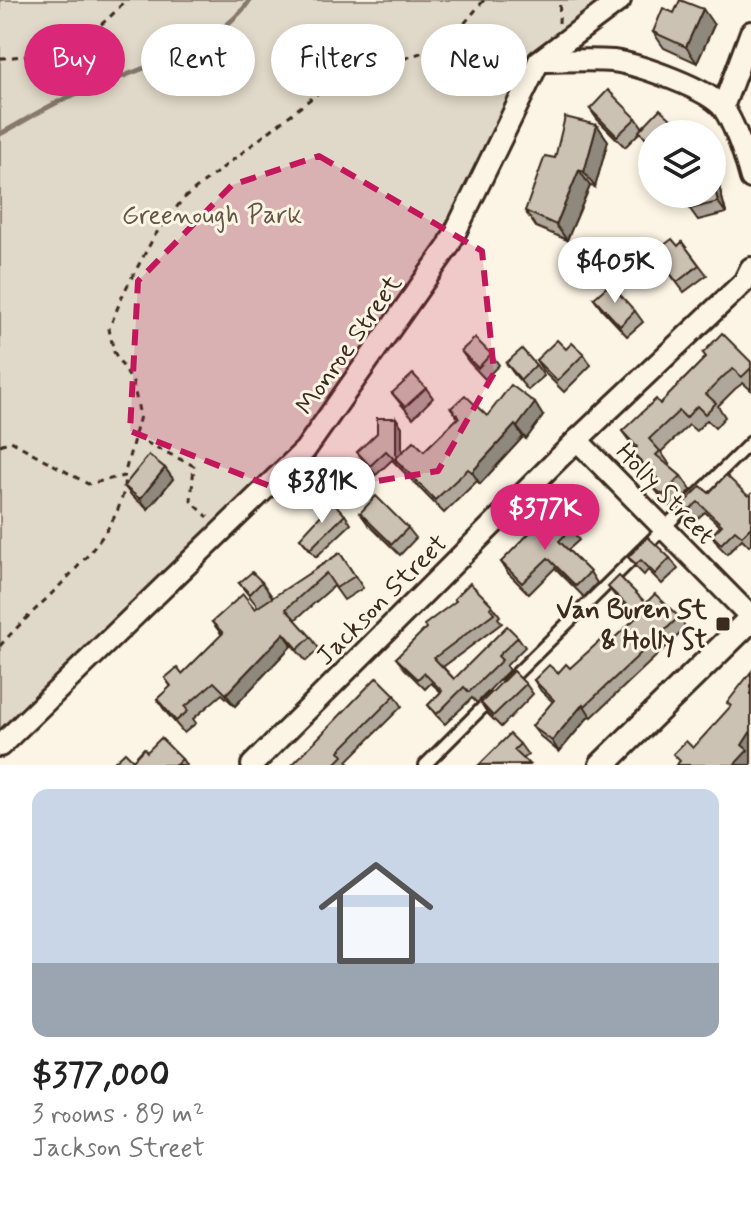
<!DOCTYPE html>
<meta charset="utf-8">
<style>
:root{--surface:#fff;--page:#f6f6f6;--text:#222;--muted:#767676;--line:#e0e0e0;--accent:#db2777}
body{margin:0;font-family:Mynerve,sans-serif;background:var(--page);color:var(--text);height:100vh;display:flex;flex-direction:column;font-size:30px;white-space:nowrap}
*{box-sizing:border-box;margin:0}
p{font-size:26px;color:var(--muted)}
.icon{flex:none;width:44px;height:44px;fill:none;stroke:currentColor;stroke-width:2;stroke-linecap:round;stroke-linejoin:round}
.map{position:relative;height:765px;overflow:hidden}
.side{display:flex;flex-direction:column;background:var(--surface);flex:1}
.side>*{flex:none}
.banner{position:absolute;left:24px;top:24px;width:704px;height:72px;display:flex;gap:16px}
.buttons{position:absolute;left:638px;top:120px;display:grid;gap:16px}
.buttons a{display:grid;place-items:center;width:88px;height:88px;border-radius:50%;background:var(--surface);box-shadow:0 4px 12px #0003;font-size:40px}
.price{position:absolute;translate:-50% -68px;padding:0 18px;border-radius:28px;background:#fff;color:#222;font-size:26px;line-height:52px;filter:drop-shadow(0 2px 4px #0008)}
.price::after{content:'';position:absolute;left:50%;top:48px;width:24px;height:18px;margin-left:-12px;background:inherit;clip-path:polygon(0 0,100% 0,50% 100%)}
.price.active{background:var(--accent);color:#fff}
ul{padding:0;list-style:none}
li{display:grid;align-content:center;gap:16px;height:424px;padding:0 32px}
li+li{border-top:2px solid var(--line)}
li span{display:grid;place-items:center;height:248px;border-radius:16px;color:#555}
li>.icon{margin-inline-start:auto}
span .icon{width:144px;height:144px;fill:#fffc;stroke-width:1}
li b{font-size:34px}
.pill{padding:0 28px;border-radius:36px;background:var(--surface);box-shadow:0 4px 12px #0003;font-size:28px;line-height:72px}
.pill.active{background:var(--accent);color:#fff}
.map>svg:first-child{display:block}
.green{fill:#e0d8c8;stroke:#8e8173;stroke-width:2}
.lines{fill:none;stroke-linecap:round;stroke-linejoin:round}
.stream{stroke:#85796b;stroke-width:5}
.service-casing{stroke:#3b2a1e;stroke-width:16}
.minor-casing{stroke:#3b2a1e;stroke-width:26}
.tertiary-casing{stroke:#3b2a1e;stroke-width:30}
.path{stroke:#3b2a1e;stroke-width:3;stroke-dasharray:6 6;stroke-linecap:butt}
.service{stroke:#fcf5e5;stroke-width:10}
.minor{stroke:#fcf5e5;stroke-width:20}
.tertiary{stroke:#fcf5e5;stroke-width:24}
.wall{fill:#afa79a;stroke:#3b2a1e;stroke-width:2}
.shaded-wall{fill:#8f887d;stroke:#3b2a1e;stroke-width:2}
.building{fill:#ccc2b3;stroke:#3b2a1e;stroke-width:2}
.marked{fill:#c2185b;fill-opacity:0.2;stroke:#c2185b;stroke-width:6;stroke-dasharray:16 10;stroke-linejoin:round}
.poi-dot{fill:#3b2a1e;stroke:#fcf5e5;stroke-width:3}
.labels{text-anchor:middle;stroke-width:6;stroke-linejoin:round;paint-order:stroke}
.park-label{font-size:26px;fill:#645648;stroke:#fcf5e5}
.street-label{font-size:26px;fill:#3b2a1e;stroke:#fcf5e5}
.poi-label{font-size:26px;font-weight:bold;fill:#3b2a1e;stroke:#fcf5e5;text-anchor:end}
</style>
<div class="map">
<svg width="751" height="765" viewBox="0 0 751 765">
<rect width="100%" height="100%" fill="#fcf5e5"/>
<filter id="ink" filterUnits="userSpaceOnUse"><feTurbulence type="fractalNoise" baseFrequency=".0125" numOctaves="2"/><feDisplacementMap in="SourceGraphic" scale="16" xChannelSelector="R" yChannelSelector="G"/><feConvolveMatrix kernelMatrix="1 2 1 2 8 2 1 2 1" color-interpolation-filters="sRGB"/></filter>
<g filter="url(#ink)">
<!-- green -->
<path class="green" d="M0 0H620L539 61 448 247 305 450 0 746Z"/>
<g class="lines">
<!-- stream -->
<path class="stream" d="M0 134C23 122 47 106 71 96 124 74 218 49 250 0"/>
<defs>
<g id="service">
<path d="M508 682 751 442"/>
<path d="M425 765 491 699"/>
</g>
<g id="minor">
<path d="M539 61C563 61 589 59 613 61 637 64 710 89 724 109 737 129 745 156 751 178"/>
<path d="M723 107 751 32"/>
<path d="M577 440 751 617"/>
<path d="M0 746 305 450 448 247 539 61 620 0"/>
<path d="M252 765 577 440 744 282 751 268"/>
</g>
<path id="tertiary" d="M602 765 751 619"/>
</defs>
<!-- service casing -->
<use href="#service" class="service-casing"/>
<!-- minor casing -->
<use href="#minor" class="minor-casing"/>
<!-- tertiary casing -->
<use href="#tertiary" class="tertiary-casing"/>
<!-- path -->
<g class="path">
<path d="M559 23 560 0"/>
<path d="M0 58C46 56 96 39 125 0"/>
<path d="M135 437 194 466 191 501 208 517"/>
<path d="M0 445 11 441 88 484 124 476 140 416 133 383 114 352 109 329 124 292 155 235 183 199 326 87 448 43 484 0"/>
<path d="M0 646C35 604 130 534 124 476"/>
</g>
<!-- service -->
<use href="#service" class="service"/>
<!-- minor -->
<use href="#minor" class="minor"/>
<!-- tertiary -->
<use href="#tertiary" class="tertiary"/>
</g>
<!-- wall -->
<g class="wall">
<path d="M714 25 697 63 664 48 653 32Z"/>
<path d="M590 109 636 118 643 128 652 134V146L640 132 625 147 597 119Z"/>
<path d="M597 125 608 141 595 187 590 186 567 240 536 227 525 211 555 158Z"/>
<path d="M712 176 719 186 726 213 698 220 690 209Z"/>
<path d="M682 242 707 275 684 292 662 263Z"/>
<path d="M594 298 635 311 643 322 627 336 602 309Z"/>
<path d="M566 349 584 354 591 365 564 392 543 371 536 360Z"/>
<path d="M461 351 491 354 499 365 485 379 469 362Z"/>
<path d="M703 353 751 362V390L743 383 735 389 718 406 725 417 715 428 707 420 696 431 689 425 661 452 670 465 669 466 681 476 691 490 673 508 664 501 654 488 658 483 642 466 632 452 635 449 622 431 660 404 706 357Z"/>
<path d="M506 363 536 365 544 376 528 390 514 374Z"/>
<path d="M426 388 433 398 413 418 400 403 392 393Z"/>
<path d="M451 408 487 416H543L526 439 523 437 480 484 477 481 444 513 392 460 376 475 357 452 396 418 402 427V453L424 451 458 418Z"/>
<path d="M165 468 173 479 148 509 132 496 124 486Z"/>
<path d="M709 493 748 496 751 494V544L749 546 742 539 727 554 718 545 712 535 720 526 705 512 690 525 678 509Z"/>
<path d="M360 513 408 528 416 538 400 555 368 524Z"/>
<path d="M345 515 351 524 316 557 300 538Z"/>
<path d="M571 529 579 540 568 550 590 572 597 583 584 597 555 568 529 594 508 573 501 562Z"/>
<path d="M340 553 363 588 344 600 334 586 295 620 311 637 319 649 306 661 292 645 235 706 222 694 193 719 196 723 184 733 165 711 157 699 171 687 165 678 182 674 222 635 212 622 255 609 258 607 239 583 262 582 273 598Z"/>
<path d="M628 557 670 558 678 569 662 584 648 570 644 575 636 567Z"/>
<path d="M608 587 679 617 686 628 592 717 590 715 559 752 540 736 532 726 553 702 541 691 534 680 570 668 607 645 636 618 616 597Z"/>
<path d="M492 605 500 616 498 618 502 623 443 667 454 679 518 637 525 647 506 666 509 670 477 703 472 698 445 724 436 715 428 705 441 692 431 683 425 689 404 668 396 658Z"/>
<path d="M526 684 533 694 501 727 488 714 481 703Z"/>
<path d="M395 695 402 706 347 761 350 765H292Z"/>
<path d="M520 744 528 755 523 759 529 765H479Z"/>
<path d="M147 752 182 759 186 765H111L133 760Z"/>
</g>
<!-- shaded-wall -->
<g class="shaded-wall">
<path d="M703 9 714 25 697 63 686 47Z"/>
<path d="M597 125 608 141 595 187 584 172Z"/>
<path d="M579 170 590 186 567 240 556 225Z"/>
<path d="M712 176 719 186 726 213 718 202Z"/>
<path d="M535 403 543 416 526 439 517 427Z"/>
<path d="M396 418 402 427V467L396 460Z"/>
<path d="M515 425 523 437 480 484 472 472Z"/>
<path d="M165 468 173 479 148 509 140 499Z"/>
<path d="M284 633 292 645 235 706 226 694Z"/>
<path d="M583 704 590 715 559 752 552 741Z"/>
<path d="M751 731V765H734L742 745Z"/>
</g>
<!-- building -->
<g class="building">
<path d="M680 0 703 9 686 47 653 32 663 8 674 13Z"/>
<path d="M608 90 636 118 617 136 590 109Z"/>
<path d="M660 109 682 129 677 134H652V143L639 131Z"/>
<path d="M565 117 597 125 584 172 579 170 556 225 525 211 545 156 555 158Z"/>
<path d="M712 177 718 202 690 209 687 194H712Z"/>
<path d="M672 239 678 246 682 242 699 265 677 282 654 253Z"/>
<path d="M610 284 635 311 620 326 594 298Z"/>
<path d="M722 333 751 362V368L742 377 733 369 725 375 706 394 716 403 705 414 697 406 686 418 679 411 649 439 660 451 656 455 681 476 663 495 654 488 660 481 632 452 637 447 622 431 656 399 660 404 706 357 703 353Z"/>
<path d="M475 338 491 354 478 368 461 351Z"/>
<path d="M557 340 566 349 572 343 584 354 557 381 536 360Z"/>
<path d="M522 349 536 365 521 380 506 363Z"/>
<path d="M413 374 426 388 405 407 392 393Z"/>
<path d="M511 385 535 403 517 427 515 425 472 472 468 469 435 500 395 459 414 441 424 451 459 417 451 408 465 395 487 416Z"/>
<path d="M377 418H396V461L386 451 370 466 357 452 377 433Z"/>
<path d="M149 455 165 468 140 499 124 486Z"/>
<path d="M726 475 748 496 751 494V527L742 536 735 530 721 544 712 535 722 525 698 502 683 515 678 509 701 486 709 493Z"/>
<path d="M376 496 408 528 392 544 360 513Z"/>
<path d="M333 502 345 515 310 549 300 538Z"/>
<path d="M552 510 571 529 559 541 590 572 576 586 548 558 522 583 501 562Z"/>
<path d="M648 537 670 558 655 574 641 560 636 564 628 557Z"/>
<path d="M340 553 355 576 336 588 326 573 286 609 311 637 298 649 284 633 226 694 214 682 185 707 188 711 176 721 157 699 171 686 165 678 177 668 182 674 223 633 212 622 243 594 255 609Z"/>
<path d="M252 572 262 582 250 594 239 583Z"/>
<path d="M619 576 646 603 655 594 679 617 585 706 583 704 552 741 532 726 554 700 534 680 549 665 558 673 566 664 570 668 602 639 607 645 638 616 608 587Z"/>
<path d="M470 583 492 605 490 608 494 613 434 658 454 679 507 626 518 637 498 656 502 660 469 692 464 687 437 714 428 705 442 691 424 673 418 679 396 658 426 628 424 625 456 601 454 599Z"/>
<path d="M513 671 526 684 493 716 481 703Z"/>
<path d="M751 672V731L742 745 748 750 734 765H676L680 761 673 754 686 741 693 748 731 706 727 703Z"/>
<path d="M377 677 395 695 339 751 343 756 334 765H292Z"/>
<path d="M510 734 520 744 514 750 529 764 479 765Z"/>
<path d="M161 738 182 759 176 765H111L125 752 133 760 144 748 147 752Z"/>
</g>
</g>
<!-- marked area -->
<path class="marked" d="M319 156 482 251 494 373 438 471 293 495 130 431 138 281 232 185Z"/>
<!-- markers -->
<rect class="poi-dot" x="715" y="616" width="16" height="16" rx="4"/>
<g class="labels">
<!-- park labels -->
<g class="park-label">
<text x="212" y="223">Greenough Park</text>
</g>
<!-- street labels -->
<g class="street-label">
<text transform="translate(348 344) rotate(-55)" y="9">Monroe Street</text>
<text transform="translate(666 493) rotate(46)" y="9">Holly Street</text>
<text transform="translate(381 599) rotate(-45)" y="9">Jackson Street</text>
</g>
<!-- poi labels -->
<g class="poi-label">
<text x="707" y="618">Van Buren St<tspan x="707" dy="30">&amp; Holly St</tspan></text>
</g>
</g>
</svg>
<div class="buttons">
<a><svg class="icon" aria-label="layers" viewBox="0 0 24 24"><path d="M12 4l9 5-9 5-9-5zM3 14l9 5 9-5"/></svg></a>
</div>
<b class="price" style="left:615px;top:305px">$405K</b>
<b class="price" style="left:322px;top:525px">$381K</b>
<b class="price active" style="left:545px;top:552px">$377K</b>
<div class="banner">
<a class="pill active">Buy</a>
<a class="pill">Rent</a>
<a class="pill">Filters</a>
<a class="pill">New</a>
</div>
</div>
<section class="side">
<ul>
<li><span style="background:linear-gradient(#c9d6e8 70%,#9aa5b1 0)"><svg class="icon" aria-label="home" viewBox="0 0 24 24"><path d="M3 11l9-7 9 7M6 9v11h12V9"/></svg></span><div><b>$377,000</b><p>3 rooms · 89 m²</p><p>Jackson Street</p></div></li>
</ul>
</section>
